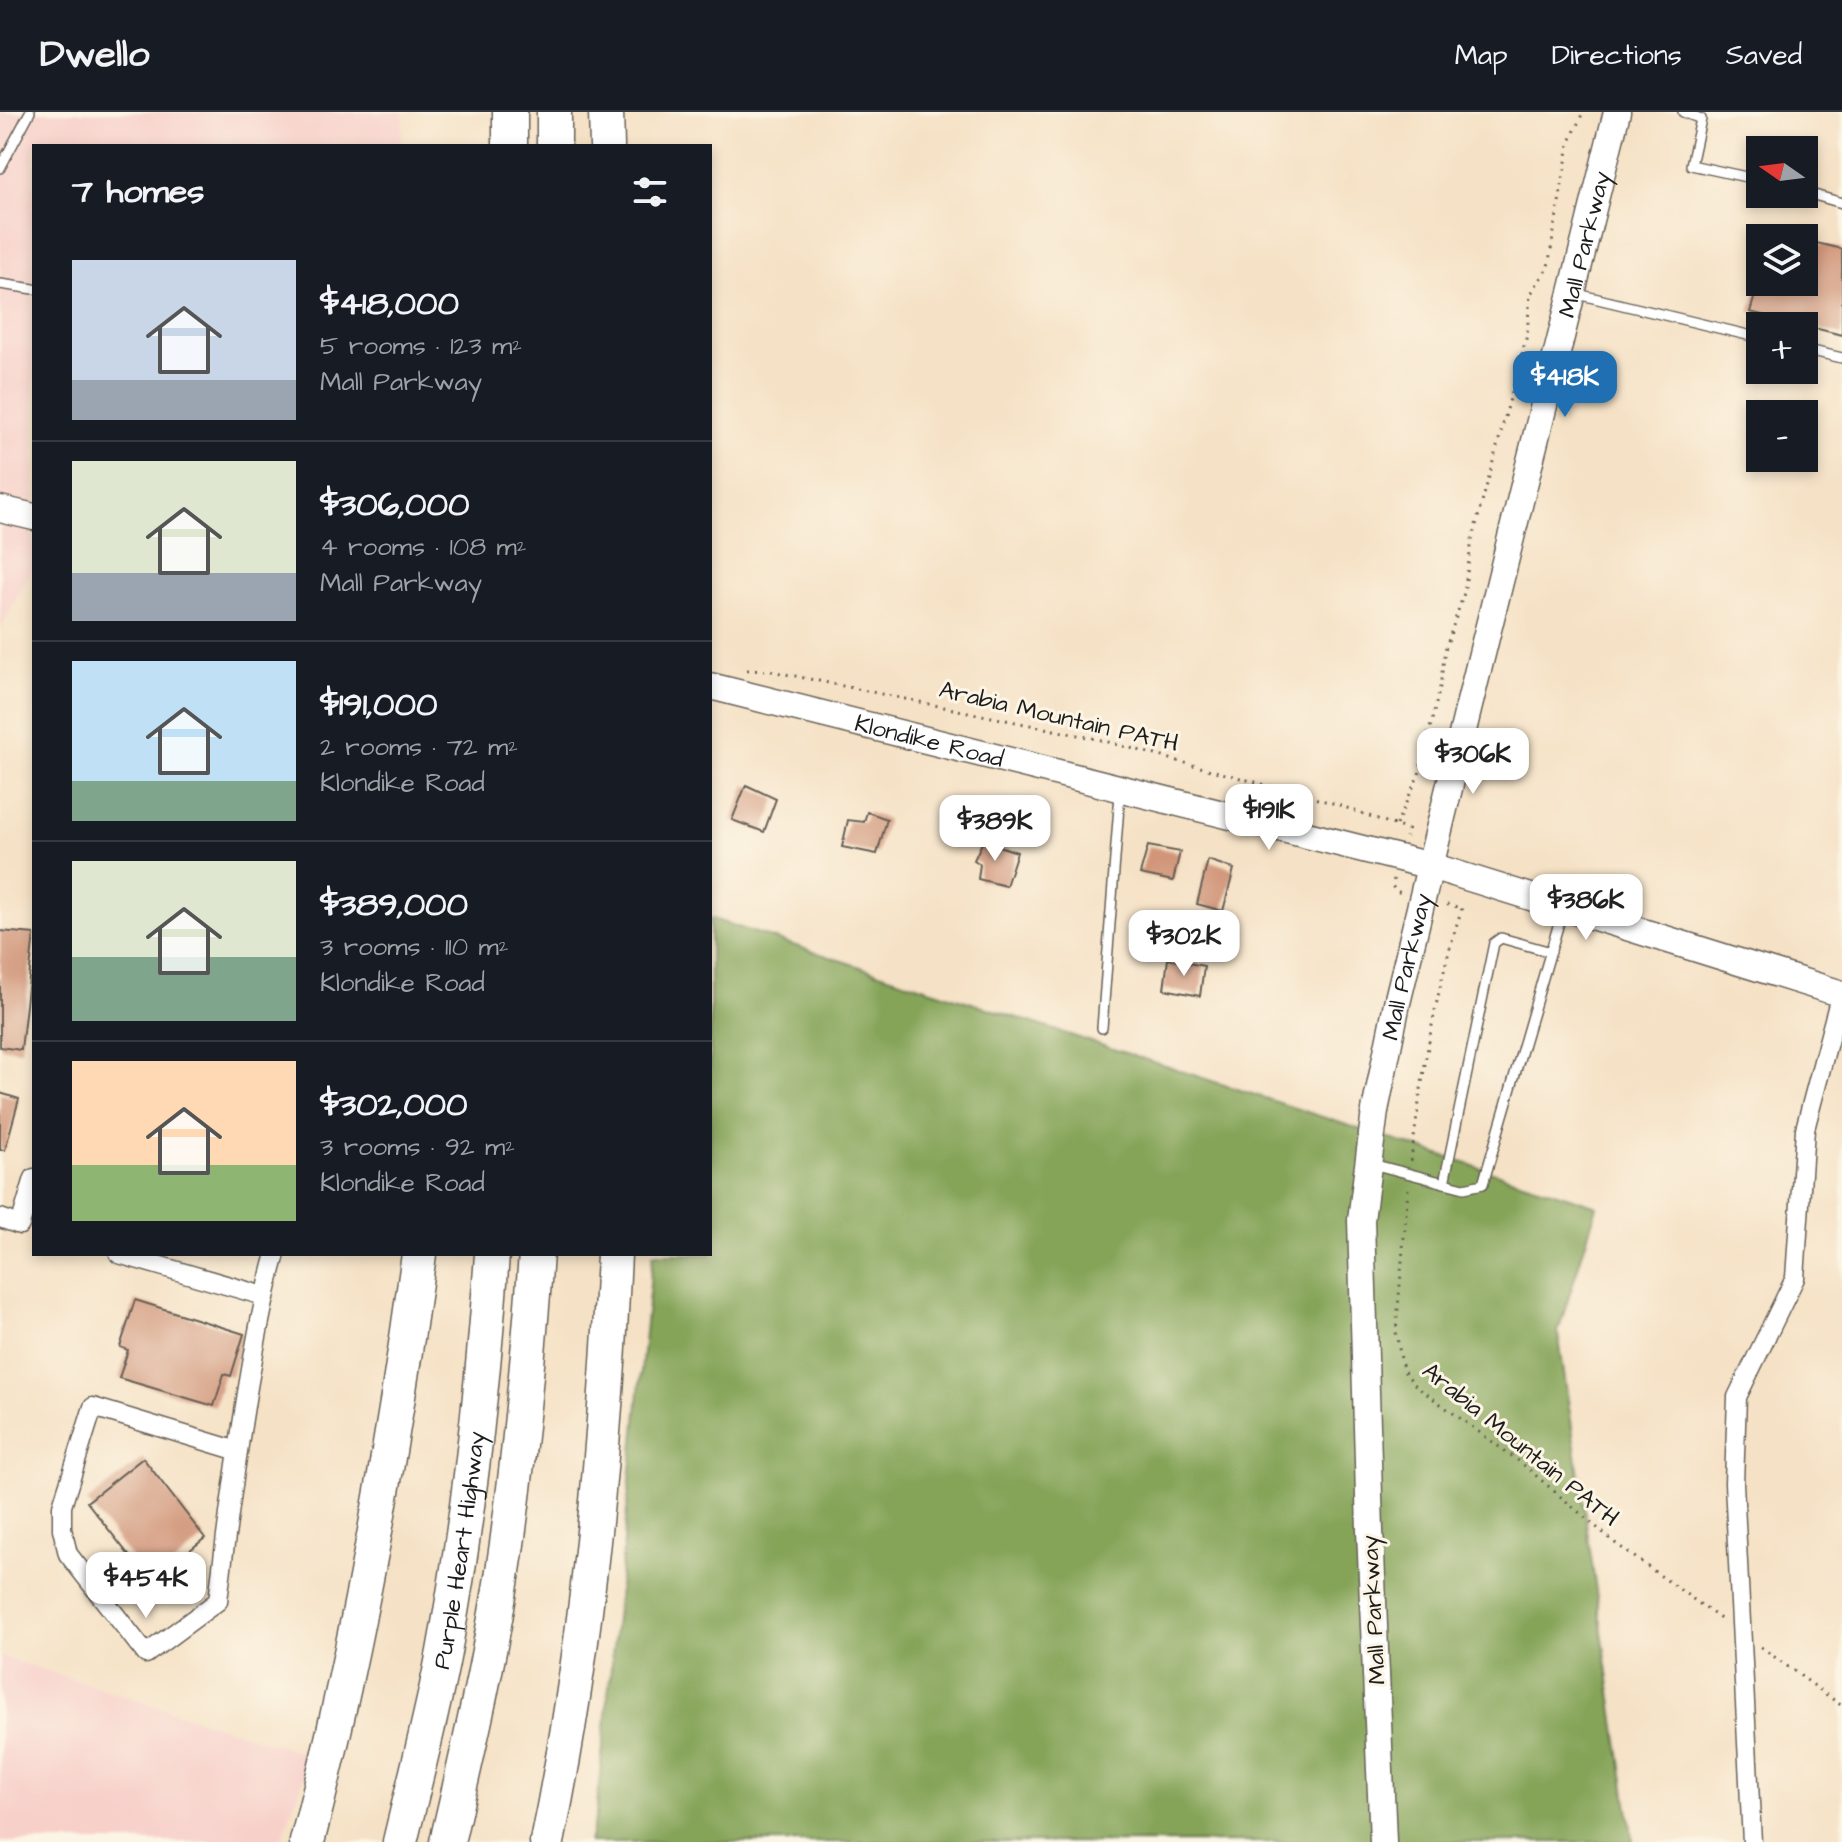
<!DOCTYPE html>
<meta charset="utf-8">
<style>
:root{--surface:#171b24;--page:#242831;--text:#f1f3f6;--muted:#9ea1a6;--line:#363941;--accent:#1f6fb2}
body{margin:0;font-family:"Architects Daughter",sans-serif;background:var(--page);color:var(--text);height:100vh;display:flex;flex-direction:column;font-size:30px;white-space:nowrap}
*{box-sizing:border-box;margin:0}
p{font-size:26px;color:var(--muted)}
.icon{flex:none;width:44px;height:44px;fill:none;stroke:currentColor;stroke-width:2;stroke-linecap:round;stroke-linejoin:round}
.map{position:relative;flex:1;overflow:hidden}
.details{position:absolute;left:32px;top:32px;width:680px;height:1112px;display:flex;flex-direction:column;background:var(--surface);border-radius:0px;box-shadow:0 4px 12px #0003}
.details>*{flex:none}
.needle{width:52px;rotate:284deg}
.tools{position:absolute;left:1746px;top:24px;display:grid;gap:16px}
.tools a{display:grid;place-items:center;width:72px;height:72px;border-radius:0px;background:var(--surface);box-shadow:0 4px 12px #0003;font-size:40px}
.price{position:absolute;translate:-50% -68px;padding:0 18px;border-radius:16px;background:#fff;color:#222;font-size:26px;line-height:52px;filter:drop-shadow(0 2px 4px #0008)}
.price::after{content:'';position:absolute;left:50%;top:48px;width:24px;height:18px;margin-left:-12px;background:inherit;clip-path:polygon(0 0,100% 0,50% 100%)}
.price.current{background:var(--accent);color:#fff}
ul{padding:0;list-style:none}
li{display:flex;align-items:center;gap:24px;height:200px;padding:0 40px}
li+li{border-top:2px solid var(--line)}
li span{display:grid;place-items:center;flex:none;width:224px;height:160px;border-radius:0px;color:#555}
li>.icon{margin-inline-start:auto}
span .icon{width:96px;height:96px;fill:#fffc;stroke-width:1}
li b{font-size:34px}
h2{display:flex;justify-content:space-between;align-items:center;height:96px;padding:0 40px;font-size:34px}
header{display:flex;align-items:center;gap:48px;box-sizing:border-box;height:112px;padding:0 40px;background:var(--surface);border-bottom:2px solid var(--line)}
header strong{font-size:38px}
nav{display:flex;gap:44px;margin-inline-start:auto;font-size:28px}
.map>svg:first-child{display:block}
.built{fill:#f7d0ca}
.forest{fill:#85a458;stroke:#50603a;stroke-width:2}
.building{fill:#d1967a}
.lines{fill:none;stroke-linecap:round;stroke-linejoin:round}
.lane-casing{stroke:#686157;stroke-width:12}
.street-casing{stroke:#686157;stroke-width:21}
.secondary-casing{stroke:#686157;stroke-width:29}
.highway-casing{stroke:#686157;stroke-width:37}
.path{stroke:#686157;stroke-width:3;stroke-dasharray:2 6;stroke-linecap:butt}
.lane{stroke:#fff;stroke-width:9}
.street{stroke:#fff;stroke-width:18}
.secondary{stroke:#fff;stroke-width:26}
.highway{stroke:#fff;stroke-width:34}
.labels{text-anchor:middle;stroke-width:6;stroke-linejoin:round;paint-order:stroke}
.street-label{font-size:24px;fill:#1c1c1c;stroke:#fcf5e5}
</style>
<header>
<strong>Dwello</strong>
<nav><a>Map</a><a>Directions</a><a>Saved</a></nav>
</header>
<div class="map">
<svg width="1842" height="1730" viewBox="0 0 1842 1730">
<rect width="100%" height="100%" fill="#fcf5e5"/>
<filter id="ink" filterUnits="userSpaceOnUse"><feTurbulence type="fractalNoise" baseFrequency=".0125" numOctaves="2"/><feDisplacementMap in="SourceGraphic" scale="16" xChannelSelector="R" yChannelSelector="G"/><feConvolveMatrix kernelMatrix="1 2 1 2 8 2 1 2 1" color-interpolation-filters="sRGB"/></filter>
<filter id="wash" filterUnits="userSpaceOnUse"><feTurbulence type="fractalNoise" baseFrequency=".006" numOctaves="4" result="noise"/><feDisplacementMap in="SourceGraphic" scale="32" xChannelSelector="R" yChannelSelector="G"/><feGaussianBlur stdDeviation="1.8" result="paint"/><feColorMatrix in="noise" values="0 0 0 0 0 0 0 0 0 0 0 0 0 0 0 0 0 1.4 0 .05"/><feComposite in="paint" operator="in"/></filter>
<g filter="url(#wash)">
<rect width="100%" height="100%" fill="#f5e1c5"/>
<!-- built -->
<g class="built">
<path d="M0 0H403L402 34H34V454L0 517Z"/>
<path d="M0 1544 312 1644 280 1730H0Z"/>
</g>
<!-- forest -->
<path class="forest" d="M710 806 1597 1094 1558 1220 1633 1730H589L596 1703 653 1142H710Z"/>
<g id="blocks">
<!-- building -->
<g class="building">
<path d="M1804 128 1842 137V223L1750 200 1759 170H1804Z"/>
<path d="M746 673 776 687 764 720 732 708Z"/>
<path d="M867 700 887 707 877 742 842 735 848 708 864 710Z"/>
<path d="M983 729 1017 740 1006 774 978 767 980 752 974 748Z"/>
<path d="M1148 734 1180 740 1173 769 1140 762Z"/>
<path d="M1208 748 1234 757 1223 799 1197 792Z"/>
<path d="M0 819 34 822 21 938 0 935Z"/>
<path d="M1168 847 1204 854 1200 884 1164 877Z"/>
<path d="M0 981 19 987 5 1038H0Z"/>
<path d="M135 1188 244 1222 231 1264 224 1262 214 1294 119 1266 128 1238 120 1235Z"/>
<path d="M143 1346 205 1426 150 1470 87 1390Z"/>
</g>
</g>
</g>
<g filter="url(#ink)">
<use href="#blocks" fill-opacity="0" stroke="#686157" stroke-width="2"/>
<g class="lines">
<defs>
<g id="lane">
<path d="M1683 0 1701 7 1691 53 1760 68"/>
<path d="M0 56 30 0"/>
<path d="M1804 80 1842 91"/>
<path d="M0 172 34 177"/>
<path d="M1573 181 1760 226"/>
<path d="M1804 237 1842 246"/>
<path d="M1102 916 1120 681"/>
<path d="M1372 1052 1464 1076 1483 1072 1563 797"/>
<path d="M1444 1071 1494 831 1501 826 1551 840"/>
</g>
<g id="street">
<path d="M0 1106 20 1113 34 1066"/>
<path d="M119 1142 264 1184"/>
<path d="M238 1339 93 1295 62 1394V1417L68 1442 146 1542 218 1489C226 1419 236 1350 247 1281 255 1234 263 1188 276 1142"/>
<path d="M1752 1730 1734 1371 1737 1285 1795 1166 1805 1017 1841 881"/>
</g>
<g id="secondary">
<path d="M0 397 34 405"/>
<path id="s1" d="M710 574 1431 754 1842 882"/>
<path id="s2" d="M1383 1730 1370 1418 1361 1108 1375 999 1397 891 1467 602 1617 0"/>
</g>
<g id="highway">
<path d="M606 0 607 34"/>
<path d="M510 34V0"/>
<path d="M554 34V0"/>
<path d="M307 1730C357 1537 392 1340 419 1142"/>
<path id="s3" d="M400 1730C415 1667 432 1604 444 1540 468 1409 483 1275 492 1142"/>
<path d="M447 1730C470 1632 493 1532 507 1432 520 1336 529 1239 536 1142"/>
<path d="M547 1730C587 1537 605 1339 614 1142"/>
</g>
</defs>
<!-- lane casing -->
<use href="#lane" class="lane-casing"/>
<!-- street casing -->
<use href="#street" class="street-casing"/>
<!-- secondary casing -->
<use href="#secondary" class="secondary-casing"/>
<!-- highway casing -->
<use href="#highway" class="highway-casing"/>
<!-- path -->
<g class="path">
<path d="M747 558 771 559 1097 627 1336 692 1408 718 1406 725"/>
<path d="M1396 713 1419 662 1440 575 1445 538 1464 481 1472 428 1527 223 1530 183 1548 155 1569 32 1583 0"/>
<path d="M1394 767 1392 773 1395 779 1402 781"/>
<path d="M1411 1049C1422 964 1435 878 1462 796L1444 792"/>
<path d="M1408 1077 1396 1220 1403 1258 1416 1274 1520 1350 1615 1431 1722 1508"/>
<path d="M1761 1535 1842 1594"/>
</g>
<!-- lane -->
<use href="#lane" class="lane"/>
<!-- street -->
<use href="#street" class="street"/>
<!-- secondary -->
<use href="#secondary" class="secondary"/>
<!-- highway -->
<use href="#highway" class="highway"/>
</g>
</g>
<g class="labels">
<!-- street labels -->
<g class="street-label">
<text dy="8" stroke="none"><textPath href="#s2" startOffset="1624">Mall Parkway</textPath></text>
<text transform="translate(1059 604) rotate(13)" y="8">Arabia Mountain PATH</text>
<text dy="8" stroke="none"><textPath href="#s1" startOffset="226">Klondike Road</textPath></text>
<text dy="8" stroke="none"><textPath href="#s2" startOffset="880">Mall Parkway</textPath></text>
<text transform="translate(1521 1332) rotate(39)" y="8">Arabia Mountain PATH</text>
<text dy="8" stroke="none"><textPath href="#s3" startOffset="298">Purple Heart Highway</textPath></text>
<text transform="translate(1373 1498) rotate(-93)" y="8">Mall Parkway</text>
</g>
</g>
</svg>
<div class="tools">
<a><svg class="needle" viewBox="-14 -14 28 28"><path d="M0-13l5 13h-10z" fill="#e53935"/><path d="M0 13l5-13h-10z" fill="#9ea1a6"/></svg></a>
<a><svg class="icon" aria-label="layers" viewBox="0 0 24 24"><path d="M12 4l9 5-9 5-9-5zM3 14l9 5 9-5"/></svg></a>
<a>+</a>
<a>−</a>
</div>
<b class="price current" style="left:1565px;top:307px">$418K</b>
<b class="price" style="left:1473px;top:684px">$306K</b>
<b class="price" style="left:1269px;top:740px">$191K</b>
<b class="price" style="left:995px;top:751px">$389K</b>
<b class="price" style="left:1586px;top:830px">$386K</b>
<b class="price" style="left:1184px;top:866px">$302K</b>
<b class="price" style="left:146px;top:1508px">$454K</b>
<section class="details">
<h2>7 homes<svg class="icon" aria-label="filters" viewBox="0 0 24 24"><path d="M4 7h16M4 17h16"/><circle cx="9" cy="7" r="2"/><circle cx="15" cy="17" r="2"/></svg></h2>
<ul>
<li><span style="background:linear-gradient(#c9d6e8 75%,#9aa5b1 0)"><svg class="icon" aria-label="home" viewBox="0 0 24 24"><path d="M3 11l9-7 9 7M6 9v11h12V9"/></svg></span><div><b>$418,000</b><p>5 rooms · 123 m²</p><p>Mall Parkway</p></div></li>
<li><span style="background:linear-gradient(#dfe7d0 70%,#9aa5b1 0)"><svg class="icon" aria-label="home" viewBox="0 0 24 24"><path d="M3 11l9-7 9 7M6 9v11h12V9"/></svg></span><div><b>$306,000</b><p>4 rooms · 108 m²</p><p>Mall Parkway</p></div></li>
<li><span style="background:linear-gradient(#bfe0f5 75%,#7fa58c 0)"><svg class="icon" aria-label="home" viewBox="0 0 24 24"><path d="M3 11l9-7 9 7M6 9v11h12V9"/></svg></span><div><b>$191,000</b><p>2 rooms · 72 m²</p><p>Klondike Road</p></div></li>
<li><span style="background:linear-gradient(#dfe7d0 60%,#7fa58c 0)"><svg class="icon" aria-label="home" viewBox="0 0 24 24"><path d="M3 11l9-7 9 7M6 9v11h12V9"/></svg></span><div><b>$389,000</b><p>3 rooms · 110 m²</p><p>Klondike Road</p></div></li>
<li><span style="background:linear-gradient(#ffd9b3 65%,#8fb573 0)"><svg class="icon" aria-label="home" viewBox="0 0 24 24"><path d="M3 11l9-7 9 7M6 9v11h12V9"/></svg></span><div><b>$302,000</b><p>3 rooms · 92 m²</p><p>Klondike Road</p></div></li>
</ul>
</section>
</div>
